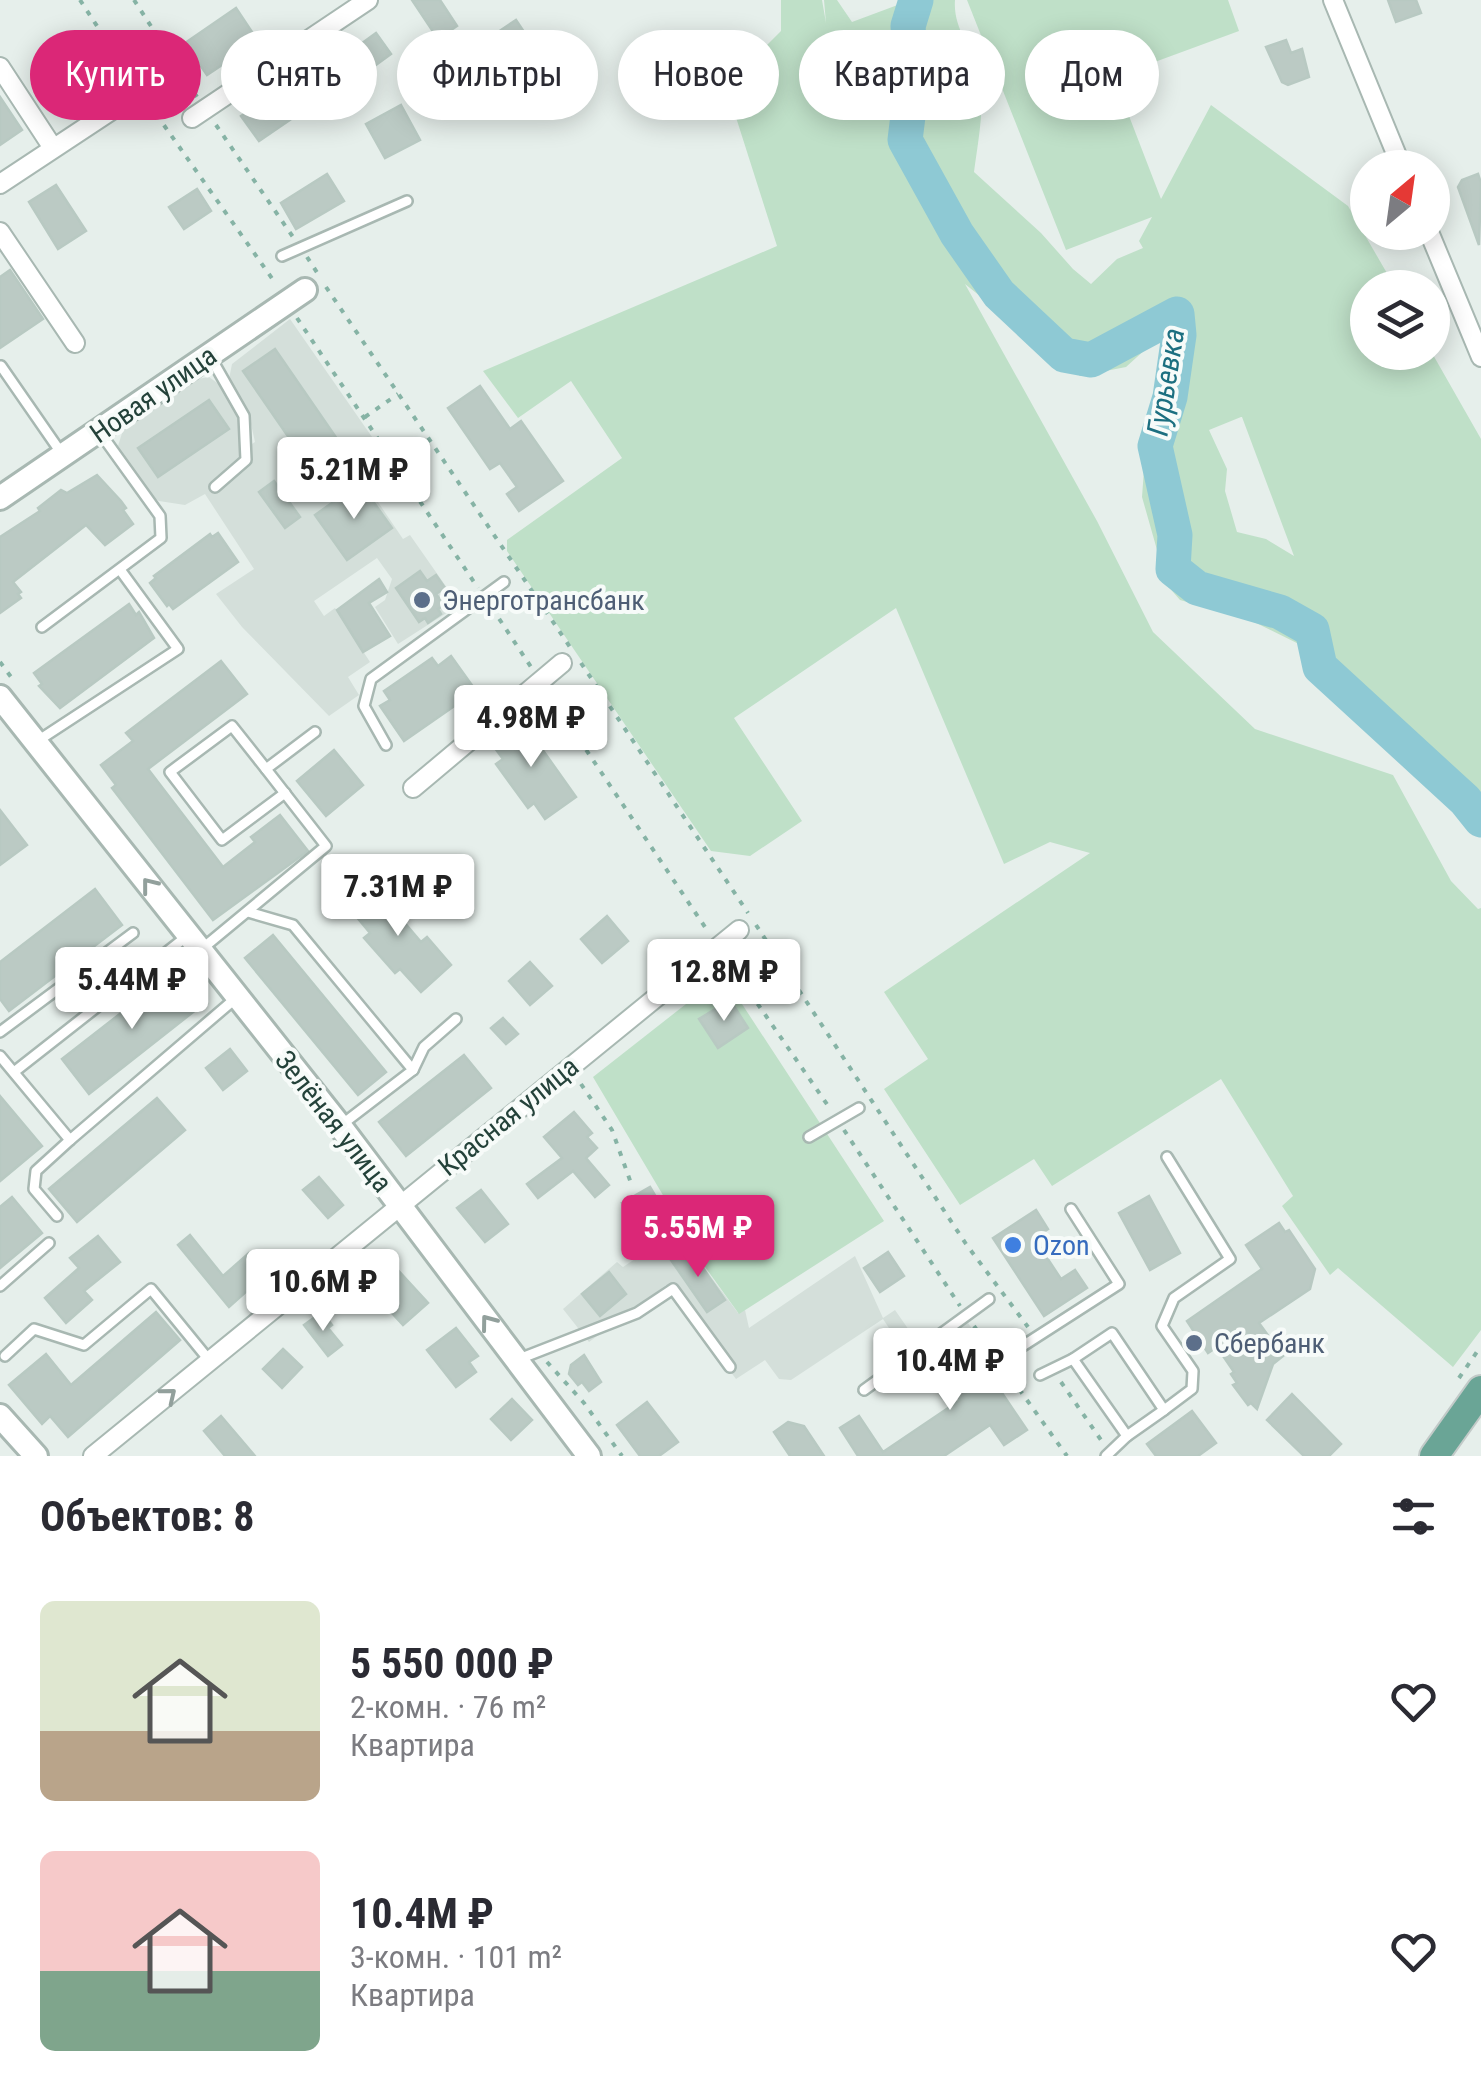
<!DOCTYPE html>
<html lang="ru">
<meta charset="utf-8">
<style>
:root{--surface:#fff;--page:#f2f2f3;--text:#2b2b33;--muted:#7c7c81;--accent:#db2777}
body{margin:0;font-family:"Roboto Condensed",sans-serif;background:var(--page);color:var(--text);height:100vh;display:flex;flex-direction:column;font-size:38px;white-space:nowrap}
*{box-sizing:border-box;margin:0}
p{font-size:32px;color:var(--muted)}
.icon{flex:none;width:55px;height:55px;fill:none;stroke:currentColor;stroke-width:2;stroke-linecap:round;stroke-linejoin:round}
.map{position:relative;height:1456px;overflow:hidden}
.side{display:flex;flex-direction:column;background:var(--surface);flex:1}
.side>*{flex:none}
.banner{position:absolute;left:30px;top:30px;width:1422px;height:90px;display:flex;gap:20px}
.needle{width:65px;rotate:29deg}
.buttons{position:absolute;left:1350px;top:150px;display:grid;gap:20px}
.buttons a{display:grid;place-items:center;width:100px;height:100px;border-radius:50%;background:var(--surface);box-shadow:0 5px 25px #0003;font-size:50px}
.price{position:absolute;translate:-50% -85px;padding:0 22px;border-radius:10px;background:#fff;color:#222;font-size:32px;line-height:65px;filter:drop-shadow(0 2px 5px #0008)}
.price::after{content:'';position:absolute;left:50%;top:60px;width:30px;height:22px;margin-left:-15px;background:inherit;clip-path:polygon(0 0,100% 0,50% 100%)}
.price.active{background:var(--accent);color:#fff}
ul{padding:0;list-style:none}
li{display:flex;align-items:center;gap:30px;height:250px;padding:0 40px}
li span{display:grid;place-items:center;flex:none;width:280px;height:200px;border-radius:15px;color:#555}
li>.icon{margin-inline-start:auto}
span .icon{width:120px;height:120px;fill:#fffc;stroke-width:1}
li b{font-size:42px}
h2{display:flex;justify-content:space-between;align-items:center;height:120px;padding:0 40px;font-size:42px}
.pill{padding:0 35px;border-radius:45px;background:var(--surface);box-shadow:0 5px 25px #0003;font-size:35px;line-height:90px}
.pill.active{background:var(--accent);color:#fff}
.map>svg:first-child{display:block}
.built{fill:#d4dfda}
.green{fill:#bfe0c8;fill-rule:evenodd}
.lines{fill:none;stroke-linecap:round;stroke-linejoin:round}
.river{stroke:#8ec9d4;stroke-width:35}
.building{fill:#bbcac4;stroke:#b8c9c2;stroke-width:2.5}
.service-casing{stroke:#a8b8b2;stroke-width:14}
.minor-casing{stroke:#a8b8b2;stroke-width:22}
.tertiary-casing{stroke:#a8b8b2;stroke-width:28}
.primary-casing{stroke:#c2cac8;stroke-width:32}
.path{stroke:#86b3a5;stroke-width:4;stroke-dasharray:5 8;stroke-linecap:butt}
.service{stroke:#fff;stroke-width:9}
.minor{stroke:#fff;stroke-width:18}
.tertiary{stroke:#fff;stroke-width:22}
.primary{stroke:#6aa596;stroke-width:28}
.oneway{stroke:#92a09c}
.service-dot{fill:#5c6f8a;stroke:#f7fbf9;stroke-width:4}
.shop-dot{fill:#3f7fe0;stroke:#f7fbf9;stroke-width:4}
.labels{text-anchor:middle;stroke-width:8;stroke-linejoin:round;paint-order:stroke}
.street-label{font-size:28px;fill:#24423a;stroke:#f7fbf9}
.service-label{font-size:28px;fill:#4e5e75;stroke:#f7fbf9;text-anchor:start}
.shop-label{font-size:28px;fill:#366cbe;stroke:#f7fbf9;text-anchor:start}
.water-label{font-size:30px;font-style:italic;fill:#1c6f80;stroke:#f7fbf9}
</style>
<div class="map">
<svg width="1481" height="1456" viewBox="0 0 1481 1456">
<rect width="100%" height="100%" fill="#e6efeb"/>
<!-- built -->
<g class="built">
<path d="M290 319 379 447 376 450 385 463 363 480 403 539 410 535 459 605 398 644 375 607 385 600 392 579 377 558 314 601 324 616 335 608 370 662 348 677 359 695 329 716 242 627 216 594 254 569 205 494 185 505 159 501 149 494 118 446 123 430 198 379 209 377 220 385 240 415 244 449 255 442 249 415 229 379 232 364Z"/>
<path d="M677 1231 738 1313 745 1310 749 1328 855 1256 883 1318 895 1310 918 1343 905 1352 883 1319 791 1380 779 1379 765 1360 736 1379 666 1285 589 1342 563 1309 617 1262 623 1267Z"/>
<path d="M968 1323 999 1368 961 1393 955 1391 942 1400 922 1370 920 1357Z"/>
</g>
<!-- green -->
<g class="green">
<path d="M781 0H822L826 23 824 0H837L852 22 911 0H955C953 26 969 44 977 68 987 99 978 140 974 172L1041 233 1073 269 1091 284 1117 259 1143 248 1139 241 1152 217 1066 250 967 0H1228L1239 31 1114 77 1161 199 1211 105 1348 206 1395 287 1368 288V352L1432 353 1481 439V833L1439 784 1418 774 1368 731 1318 672 1313 651 1248 619 1180 600 1167 585 1142 497 1145 456 1179 348 1170 327 1126 367 1080 376 965 284 1097 521 1153 632 1255 729 1393 775 1451 881 1478 909 1481 908V1330L1453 1367 1338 1268 1330 1275 1282 1206 1293 1196 1221 1079 1052 1186 1034 1159 960 1205 884 1089 928 1059 884 992 1090 853 1050 842 1004 864 896 608 734 718 802 821 750 856 711 851 507 551V540L622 458 571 381 518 418 483 371 777 246 726 86 781 31ZM1241 417H1242L1294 556 1266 539 1237 532 1225 491 1227 469 1209 430Z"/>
<path d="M723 975 884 1221 739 1314 661 1206 667 1202 593 1077Z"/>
</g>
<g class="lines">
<!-- river -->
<path class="river" d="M916 0 908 26 912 84 905 140 957 234 999 294 1064 355 1091 360 1177 314 1179 335 1170 397 1155 446 1175 535 1173 569 1197 588 1280 612 1312 630 1320 667 1465 800 1481 820"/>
</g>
<!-- building -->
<g class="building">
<path d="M412 0H440L457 26 438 39Z"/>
<path d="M1388 0H1416L1421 13 1396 22Z"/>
<path d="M236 8 258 41 207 75 185 43Z"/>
<path d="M516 20 530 41 519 49 536 74 524 82 506 56 511 52 498 32Z"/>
<path d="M376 33 391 54 358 78 343 57Z"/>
<path d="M1286 40 1291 53 1302 49 1309 77 1288 85 1282 82 1266 47Z"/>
<path d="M92 48 112 77 81 98 61 69Z"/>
<path d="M286 86 303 111 259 141 241 116Z"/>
<path d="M0 97 22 130 0 145Z"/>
<path d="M401 105 420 140 385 158 366 124Z"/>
<path d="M327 174 344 201 296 229 281 203Z"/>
<path d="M1478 174 1481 183 1479 245 1458 187 1462 180Z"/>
<path d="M56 185 86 231 58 249 29 202Z"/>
<path d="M197 189 211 211 184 229 169 207Z"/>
<path d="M10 270 43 319 0 348V277Z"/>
<path d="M275 349 346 452 314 474 243 371Z"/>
<path d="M480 386 510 429 521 421 563 481 519 511 507 494 517 487 500 463 490 469 448 408Z"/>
<path d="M209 400 229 429 158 477 138 448Z"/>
<path d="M97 475 121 501 126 508 123 510 133 524 105 545 86 525 13 582 21 592 18 594 21 598 0 613V537L40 511 38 508 61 490 67 493Z"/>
<path d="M274 481 300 517 285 528 259 492Z"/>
<path d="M360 483 392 528 347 560 315 515Z"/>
<path d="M218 533 238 562 173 609 169 604 167 606 150 583 156 578 154 576 210 534 212 537Z"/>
<path d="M420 571 427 581 436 575 445 588 436 594 444 605 438 609 441 614 428 623 425 618 419 622 396 588Z"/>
<path d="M379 579 387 592 369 603 390 636 363 652 337 610Z"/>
<path d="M129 604 136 615 139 612 154 638 60 708 39 686 42 684 34 673Z"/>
<path d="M451 656 476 691 404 741 380 706 390 700 384 691 432 658 438 666Z"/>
<path d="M221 661 247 694 148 769 223 867 255 842 251 837 280 815 308 851 213 920 112 788 116 785 101 765 133 741 126 733Z"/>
<path d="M520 718 576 797 545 819 534 803 528 808 496 764 503 759 489 740Z"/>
<path d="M334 750 363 785 326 816 297 781Z"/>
<path d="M0 810 27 845 0 865Z"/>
<path d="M381 883 404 910 398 915 421 942 427 937 451 965 421 992 400 969 395 973 364 938 370 933 350 909Z"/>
<path d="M95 889 122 925 9 1011 0 999V962Z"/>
<path d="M607 916 628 941 602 963 581 939Z"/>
<path d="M273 935 386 1072 358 1095 245 958Z"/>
<path d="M530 962 552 986 530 1005 509 981Z"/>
<path d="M175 971 202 1005 89 1094 62 1059Z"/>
<path d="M730 1000 748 1028 718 1048 699 1019Z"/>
<path d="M503 1018 518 1034 506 1044 491 1028Z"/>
<path d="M230 1049 247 1071 223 1090 206 1068Z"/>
<path d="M464 1055 491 1088 406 1156 379 1122Z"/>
<path d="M0 1096 42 1146 0 1181Z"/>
<path d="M157 1098 185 1130 77 1222 49 1189Z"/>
<path d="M574 1112 592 1133 587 1137 597 1148 586 1158 609 1185 595 1197 573 1171 538 1198 527 1184 562 1158 544 1137Z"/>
<path d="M319 1177 343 1205 328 1218 303 1190Z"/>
<path d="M650 1187 659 1202 631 1219 622 1203Z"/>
<path d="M481 1190 508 1224 485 1242 457 1208Z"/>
<path d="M1149 1196 1180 1253 1150 1270 1119 1213Z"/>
<path d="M12 1197 42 1233 0 1268V1207Z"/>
<path d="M1036 1210 1048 1229 1034 1238 1061 1279 1075 1270 1087 1288 1044 1316 993 1238Z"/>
<path d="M1279 1223 1285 1232 1289 1230 1315 1269 1310 1289 1259 1323 1283 1356 1273 1364 1257 1409 1251 1403 1248 1405 1233 1385 1237 1383 1231 1374 1234 1372 1217 1347 1208 1353 1187 1321 1262 1269 1246 1245Z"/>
<path d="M190 1235 223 1276 249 1253 267 1273 229 1307 178 1245Z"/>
<path d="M98 1236 120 1262 84 1291 92 1300 66 1323 45 1298 79 1268 70 1258Z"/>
<path d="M689 1248 725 1300 707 1312 671 1260Z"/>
<path d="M888 1252 904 1276 880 1292 864 1268Z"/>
<path d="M395 1267 428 1303 403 1325 370 1289Z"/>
<path d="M609 1272 626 1294 600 1316 582 1294Z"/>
<path d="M156 1312 180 1340 68 1437 50 1416 42 1424 9 1385 46 1354 71 1385Z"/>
<path d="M322 1312 332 1325 328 1328 342 1345 328 1356 304 1325Z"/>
<path d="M456 1328 478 1356 469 1362 476 1372 456 1387 427 1350Z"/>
<path d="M965 1338 1027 1430 1004 1445 990 1425 944 1456H858L840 1428 859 1416 883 1452 960 1400 933 1358Z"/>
<path d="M283 1349 302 1367 282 1388 263 1369Z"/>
<path d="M584 1355 601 1382 589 1391 582 1382 578 1385 569 1374 571 1365Z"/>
<path d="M1292 1394 1341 1444 1329 1456H1304L1267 1420Z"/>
<path d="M512 1399 532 1420 511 1440 491 1419Z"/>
<path d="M647 1402 678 1442 659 1456H640L617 1425Z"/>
<path d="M1192 1411 1216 1443 1198 1456H1156L1147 1444Z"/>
<path d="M221 1416 255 1456H225L204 1431Z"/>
<path d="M788 1422 804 1426 824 1456H790L774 1432Z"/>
</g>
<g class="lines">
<defs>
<g id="service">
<path d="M282 256 407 201"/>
<path d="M211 358 244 416 246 460 215 487"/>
<path d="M1 366 62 454"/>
<path d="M42 627 161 538 160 516 101 434"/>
<path d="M36 742 178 649 121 571"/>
<path d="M386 745 364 706 371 679 504 582"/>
<path d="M266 769 232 726 170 772 222 840 285 793"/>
<path d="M248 912 293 925 413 1070 340 1126"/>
<path d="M203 948 326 846 266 769 315 732"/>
<path d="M0 1032 133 933"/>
<path d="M0 1056 70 1140 236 998"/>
<path d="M413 1070 424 1047 456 1019"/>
<path d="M14 1072 186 937"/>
<path d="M809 1137 859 1108"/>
<path d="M57 1216 34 1189 36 1171 70 1140"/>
<path d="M0 1286 49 1243"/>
<path d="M1021 1347 1119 1284 1071 1209"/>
<path d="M5 1356 34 1329 84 1345 151 1289 209 1360"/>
<path d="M519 1359 637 1313 673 1289 730 1367"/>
<path d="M1073 1359 1127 1436"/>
<path d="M1040 1375 1073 1359 1112 1333 1164 1410 1127 1436 1106 1456"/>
<path d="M864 1390 989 1299"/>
<path d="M1164 1410 1192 1389 1193 1371 1162 1326 1174 1298 1230 1259 1167 1157"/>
</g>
<g id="minor">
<path d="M1333 0 1402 168"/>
<path d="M0 67 53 148"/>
<path d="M192 118 368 0"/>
<path d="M0 184 162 77"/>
<path d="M0 232 75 343"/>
<path d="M1429 232 1481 357"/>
<path d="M413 788 562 663"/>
<path d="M93 1456 739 930"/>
</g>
<g id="tertiary">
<path d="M0 498 305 290"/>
<path d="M0 697 340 1126 589 1456"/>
<path d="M0 1416 36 1456"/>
</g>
<path id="primary" d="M1434 1456 1481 1390"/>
</defs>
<!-- service casing -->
<use href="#service" class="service-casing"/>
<!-- minor casing -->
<use href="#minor" class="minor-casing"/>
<!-- tertiary casing -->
<use href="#tertiary" class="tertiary-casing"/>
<!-- primary casing -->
<use href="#primary" class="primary-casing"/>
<!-- path -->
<g class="path">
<path d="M80 0 129 75"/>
<path d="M134 0 175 63"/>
<path d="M180 71 197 97"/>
<path d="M149 104 276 284"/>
<path d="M216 125 293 237"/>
<path d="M307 257 318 274"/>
<path d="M326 287 570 647"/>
<path d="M297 318 478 588"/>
<path d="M365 417 398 394"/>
<path d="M492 608 531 667"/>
<path d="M0 662 14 681"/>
<path d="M581 663 748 913"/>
<path d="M550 696 709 933"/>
<path d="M756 925 966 1244 1028 1327"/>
<path d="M728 961 831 1110"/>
<path d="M581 1084 612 1130 632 1186"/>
<path d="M844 1130 960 1306"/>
<path d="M974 1326 1067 1456"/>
<path d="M547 1362 584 1403 622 1456"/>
<path d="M1459 1378 1481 1346"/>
<path d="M1061 1382 1101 1440"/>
</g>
<!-- service -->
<use href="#service" class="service"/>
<!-- minor -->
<use href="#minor" class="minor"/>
<!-- tertiary -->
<use href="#tertiary" class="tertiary"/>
<!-- primary -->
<use href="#primary" class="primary"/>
</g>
<!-- one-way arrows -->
<defs><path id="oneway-chevron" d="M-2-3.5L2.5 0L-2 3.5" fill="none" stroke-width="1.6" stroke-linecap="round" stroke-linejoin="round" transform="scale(2.5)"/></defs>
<g class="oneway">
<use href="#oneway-chevron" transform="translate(149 885) rotate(-128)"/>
<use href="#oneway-chevron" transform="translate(488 1322) rotate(-127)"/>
<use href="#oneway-chevron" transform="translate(169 1395) rotate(-39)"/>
</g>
<!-- markers -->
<g class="service-dot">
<circle cx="422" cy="600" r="10"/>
<circle cx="1194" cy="1343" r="10"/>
</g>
<circle class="shop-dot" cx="1013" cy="1245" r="10"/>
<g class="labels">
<!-- street labels -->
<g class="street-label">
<text transform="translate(153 394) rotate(-35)" y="10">Новая улица</text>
<text transform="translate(508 1116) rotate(-39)" y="10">Красная улица</text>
<text transform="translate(334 1121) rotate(52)" y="10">Зелёная улица</text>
</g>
<!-- service labels -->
<g class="service-label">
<text x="442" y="610">Энерготрансбанк</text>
<text x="1214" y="1353">Сбербанк</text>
</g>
<!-- shop labels -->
<g class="shop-label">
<text x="1033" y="1255">Ozon</text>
</g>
<!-- water labels -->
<g class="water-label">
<text transform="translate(1166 382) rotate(-81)" y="10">Гурьевка</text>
</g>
</g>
</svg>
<div class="buttons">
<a><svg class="needle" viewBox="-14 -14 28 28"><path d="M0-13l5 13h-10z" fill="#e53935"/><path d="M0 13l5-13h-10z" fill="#7c7c81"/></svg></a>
<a><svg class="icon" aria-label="layers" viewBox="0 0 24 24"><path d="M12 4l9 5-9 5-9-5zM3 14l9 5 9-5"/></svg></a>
</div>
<b class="price" style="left:354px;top:522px">5.21M ₽</b>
<b class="price" style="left:531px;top:770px">4.98M ₽</b>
<b class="price" style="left:398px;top:939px">7.31M ₽</b>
<b class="price" style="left:724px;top:1024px">12.8M ₽</b>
<b class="price" style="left:132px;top:1032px">5.44M ₽</b>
<b class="price active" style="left:698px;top:1280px">5.55M ₽</b>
<b class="price" style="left:323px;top:1334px">10.6M ₽</b>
<b class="price" style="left:950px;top:1413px">10.4M ₽</b>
<div class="banner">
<a class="pill active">Купить</a>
<a class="pill">Снять</a>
<a class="pill">Фильтры</a>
<a class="pill">Новое</a>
<a class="pill">Квартира</a>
<a class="pill">Дом</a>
</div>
</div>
<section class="side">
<h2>Объектов: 8<svg class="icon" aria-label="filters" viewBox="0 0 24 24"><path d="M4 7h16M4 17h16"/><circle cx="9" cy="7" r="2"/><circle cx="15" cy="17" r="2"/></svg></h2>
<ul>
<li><span style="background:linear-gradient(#dfe7d0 65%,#b9a48a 0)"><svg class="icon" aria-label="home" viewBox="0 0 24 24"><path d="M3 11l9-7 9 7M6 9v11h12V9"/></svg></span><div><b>5 550 000 ₽</b><p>2-комн. · 76 m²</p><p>Квартира</p></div><svg class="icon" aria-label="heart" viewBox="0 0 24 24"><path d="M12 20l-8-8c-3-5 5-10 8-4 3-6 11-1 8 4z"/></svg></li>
<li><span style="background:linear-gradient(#f6c9c9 60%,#7fa58c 0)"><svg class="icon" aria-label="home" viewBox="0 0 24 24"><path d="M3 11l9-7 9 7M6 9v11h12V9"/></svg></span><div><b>10.4M ₽</b><p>3-комн. · 101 m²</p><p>Квартира</p></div><svg class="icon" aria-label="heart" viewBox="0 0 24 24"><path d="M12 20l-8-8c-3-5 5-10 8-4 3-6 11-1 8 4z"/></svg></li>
</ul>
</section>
